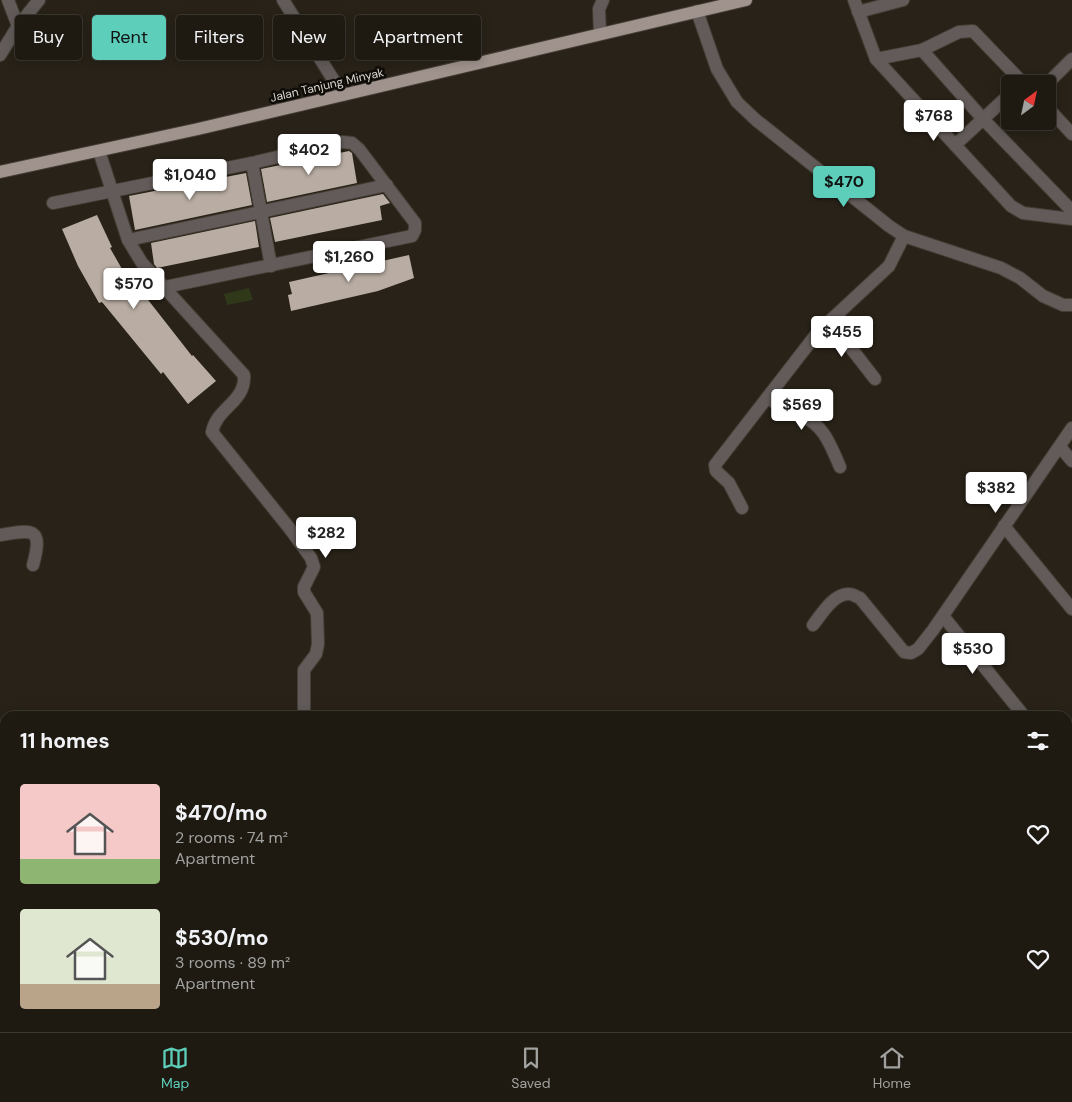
<!DOCTYPE html>
<meta charset="utf-8">
<style>
:root{--surface:#1e1a12;--page:#26231b;--text:#f1f3f6;--muted:#a1a19f;--line:#3c3832;--accent:#5cceba}
body{margin:0;font-family:"DM Sans",sans-serif;background:var(--page);color:var(--text);height:100vh;display:flex;flex-direction:column;font-size:19px;white-space:nowrap}
*{box-sizing:border-box;margin:0}
p{font-size:16px;color:var(--muted)}
.icon{flex:none;width:28px;height:28px;fill:none;stroke:currentColor;stroke-width:2;stroke-linecap:round;stroke-linejoin:round}
.map{position:relative;flex:1;overflow:hidden}
.side{position:absolute;left:0px;top:711px;width:1072px;height:321px;display:flex;flex-direction:column;background:var(--surface);border-radius:15px 15px 0 0;box-shadow:0 2px 12px #0003,0 0 0 1px var(--line)}
.side>*{flex:none}
.guide{position:absolute;left:15px;top:15px;width:500px;height:45px;display:flex;gap:10px}
.needle{width:32px;rotate:33deg}
.tools{position:absolute;left:1001px;top:75px;display:grid;gap:10px}
.tools a{display:grid;place-items:center;width:55px;height:55px;border-radius:5px;background:var(--surface);box-shadow:0 2px 12px #0003,0 0 0 1px var(--line);font-size:25px}
.price{position:absolute;translate:-50% -42px;padding:0 11px;border-radius:5px;background:#fff;color:#222;font-size:16px;line-height:32px;filter:drop-shadow(0 1px 2px #0008)}
.price::after{content:'';position:absolute;left:50%;top:30px;width:15px;height:11px;margin-left:-8px;background:inherit;clip-path:polygon(0 0,100% 0,50% 100%)}
.price.selected{background:var(--accent);color:#111}
ul{padding:0;list-style:none}
li{display:flex;align-items:center;gap:15px;height:125px;padding:0 20px}
li span{display:grid;place-items:center;flex:none;width:140px;height:100px;border-radius:5px;color:#555}
li>.icon{margin-inline-start:auto}
span .icon{width:60px;height:60px;fill:#fffc;stroke-width:1}
li b{font-size:21px}
h2{display:flex;justify-content:space-between;align-items:center;height:60px;padding:0 20px;font-size:21px}
.tag{padding:0 18px;border-radius:5px;background:var(--surface);box-shadow:0 2px 12px #0003,0 0 0 1px var(--line);font-size:18px;line-height:45px}
.tag.selected{background:var(--accent);color:#111}
.dock{display:flex;justify-content:space-around;align-items:center;height:70px;border-top:1px solid var(--line);background:var(--surface);font-size:14px;color:var(--muted)}
.dock a{display:grid;justify-items:center;gap:2px}
.dock .selected{color:var(--accent)}
.map>svg:first-child{display:block}
.green{fill:#2f3818}
.building{fill:#b9ada3}
.lines{fill:none;stroke-linecap:round;stroke-linejoin:round}
.minor-casing{stroke:#443e35;stroke-width:14}
.major-casing{stroke:#443e35;stroke-width:14}
.minor{stroke:#625b59;stroke-width:12}
.major{stroke:#a0938e;stroke-width:12}
.labels{text-anchor:middle;stroke-width:5;stroke-linejoin:round;paint-order:stroke}
.street-label{font-size:12px;fill:#d8d4cd;stroke:#0f0c08}
</style>
<div class="map">
<svg width="1072" height="1032" viewBox="0 0 1072 1032">
<rect width="100%" height="100%" fill="#282218"/>
<!-- green -->
<g class="green">
<path d="M249 288 253 300 227 305 224 294Z"/>
<path d="M5 881V1028H65L62 1032H0V883Z"/>
</g>
<!-- building -->
<g class="building">
<path d="M349 151 352 153 357 183 267 202 261 169Z"/>
<path d="M246 173 252 205 135 230 129 196Z"/>
<path d="M383 194 390 203 380 206 382 220 275 242 270 218Z"/>
<path d="M97 215 112 247 110 248 134 290 138 287 192 356 193 355 216 381 188 404 163 372 161 374 102 302 99 303 78 266 62 229Z"/>
<path d="M255 221 259 247 157 268 154 264 151 243Z"/>
<path d="M409 255 414 278 378 291 291 311 288 295 292 294 289 282Z"/>
</g>
<g class="lines">
<defs>
<g id="minor">
<path d="M8 0 18 26"/>
<path d="M283 0 343 95"/>
<path d="M854 0 876 59 1011 206 1023 213 1072 219"/>
<path d="M697 11 717 69 737 102 756 120 889 226 904 236 1001 268 1020 278 1043 296 1063 305H1072"/>
<path d="M858 12 903 0"/>
<path d="M600 34 599 9 603 0"/>
<path d="M922 50 983 119 1072 211"/>
<path d="M0 55 18 26 39 0"/>
<path d="M876 59 922 50 959 32 973 31 1024 84"/>
<path d="M1047 84 1072 59"/>
<path d="M1048 108 1072 134"/>
<path d="M955 145 1010 94"/>
<path d="M99 151 128 240 142 263 244 375C246 402 217 407 212 432L290 529 311 558 314 567 304 587V592L317 613 318 644 316 654 304 670V716"/>
<path d="M252 163 271 266"/>
<path d="M53 203 252 163 342 142 352 143 359 149 415 223V230L412 236 165 287"/>
<path d="M128 240 387 185"/>
<path d="M830 321 875 379"/>
<path d="M768 397C779 407 788 410 802 416 824 425 831 446 840 467"/>
<path d="M1060 447 1072 461"/>
<path d="M742 508 729 483 716 471 715 465 818 332 889 266 904 236"/>
<path d="M1004 526 1072 609"/>
<path d="M0 535C34 529 43 528 33 565"/>
<path d="M943 616 1024 716"/>
<path d="M813 625C821 615 834 593 849 594 853 594 857 597 860 598L904 652 911 653 918 649 933 630 1072 428"/>
<path d="M1068 771 1072 778"/>
<path d="M1068 793 1072 786"/>
<path d="M0 1004 5 1003"/>
<path d="M356 1028 366 1032"/>
<path d="M883 1032 884 1028"/>
<path d="M957 1032 958 1028"/>
</g>
<path id="major" d="M0 172 198 129 746 0"/>
</defs>
<!-- minor casing -->
<use href="#minor" class="minor-casing"/>
<!-- major casing -->
<use href="#major" class="major-casing"/>
<!-- minor -->
<use href="#minor" class="minor"/>
<!-- major -->
<use href="#major" class="major"/>
</g>
<g class="labels">
<!-- street labels -->
<g class="street-label">
<text transform="translate(327 85) rotate(-13)" y="4">Jalan Tanjung Minyak</text>
</g>
</g>
</svg>
<div class="tools">
<a><svg class="needle" viewBox="-14 -14 28 28"><path d="M0-13l5 13h-10z" fill="#e53935"/><path d="M0 13l5-13h-10z" fill="#a1a19f"/></svg></a>
</div>
<b class="price" style="left:934px;top:142px">$768</b>
<b class="price" style="left:309px;top:176px">$402</b>
<b class="price" style="left:190px;top:201px">$1,040</b>
<b class="price selected" style="left:844px;top:208px">$470</b>
<b class="price" style="left:349px;top:283px">$1,260</b>
<b class="price" style="left:134px;top:310px">$570</b>
<b class="price" style="left:842px;top:358px">$455</b>
<b class="price" style="left:802px;top:431px">$569</b>
<b class="price" style="left:996px;top:514px">$382</b>
<b class="price" style="left:326px;top:559px">$282</b>
<b class="price" style="left:973px;top:675px">$530</b>
<div class="guide">
<a class="tag">Buy</a>
<a class="tag selected">Rent</a>
<a class="tag">Filters</a>
<a class="tag">New</a>
<a class="tag">Apartment</a>
</div>
<section class="side">
<h2>11 homes<svg class="icon" aria-label="filters" viewBox="0 0 24 24"><path d="M4 7h16M4 17h16"/><circle cx="9" cy="7" r="2"/><circle cx="15" cy="17" r="2"/></svg></h2>
<ul>
<li><span style="background:linear-gradient(#f6c9c9 75%,#8fb573 0)"><svg class="icon" aria-label="home" viewBox="0 0 24 24"><path d="M3 11l9-7 9 7M6 9v11h12V9"/></svg></span><div><b>$470/mo</b><p>2 rooms · 74 m²</p><p>Apartment</p></div><svg class="icon" aria-label="heart" viewBox="0 0 24 24"><path d="M12 20l-8-8c-3-5 5-10 8-4 3-6 11-1 8 4z"/></svg></li>
<li><span style="background:linear-gradient(#dfe7d0 75%,#b9a48a 0)"><svg class="icon" aria-label="home" viewBox="0 0 24 24"><path d="M3 11l9-7 9 7M6 9v11h12V9"/></svg></span><div><b>$530/mo</b><p>3 rooms · 89 m²</p><p>Apartment</p></div><svg class="icon" aria-label="heart" viewBox="0 0 24 24"><path d="M12 20l-8-8c-3-5 5-10 8-4 3-6 11-1 8 4z"/></svg></li>
</ul>
</section>
</div>
<nav class="dock">
<a class="selected"><svg class="icon" aria-label="map" viewBox="0 0 24 24"><path d="M3 6l6-2 6 2 6-2v14l-6 2-6-2-6 2zM9 4v14M15 6v14"/></svg>Map</a>
<a><svg class="icon" aria-label="saved" viewBox="0 0 24 24"><path d="M7 4h10v16l-5-4-5 4z"/></svg>Saved</a>
<a><svg class="icon" aria-label="home" viewBox="0 0 24 24"><path d="M3 11l9-7 9 7M6 9v11h12V9"/></svg>Home</a>
</nav>
